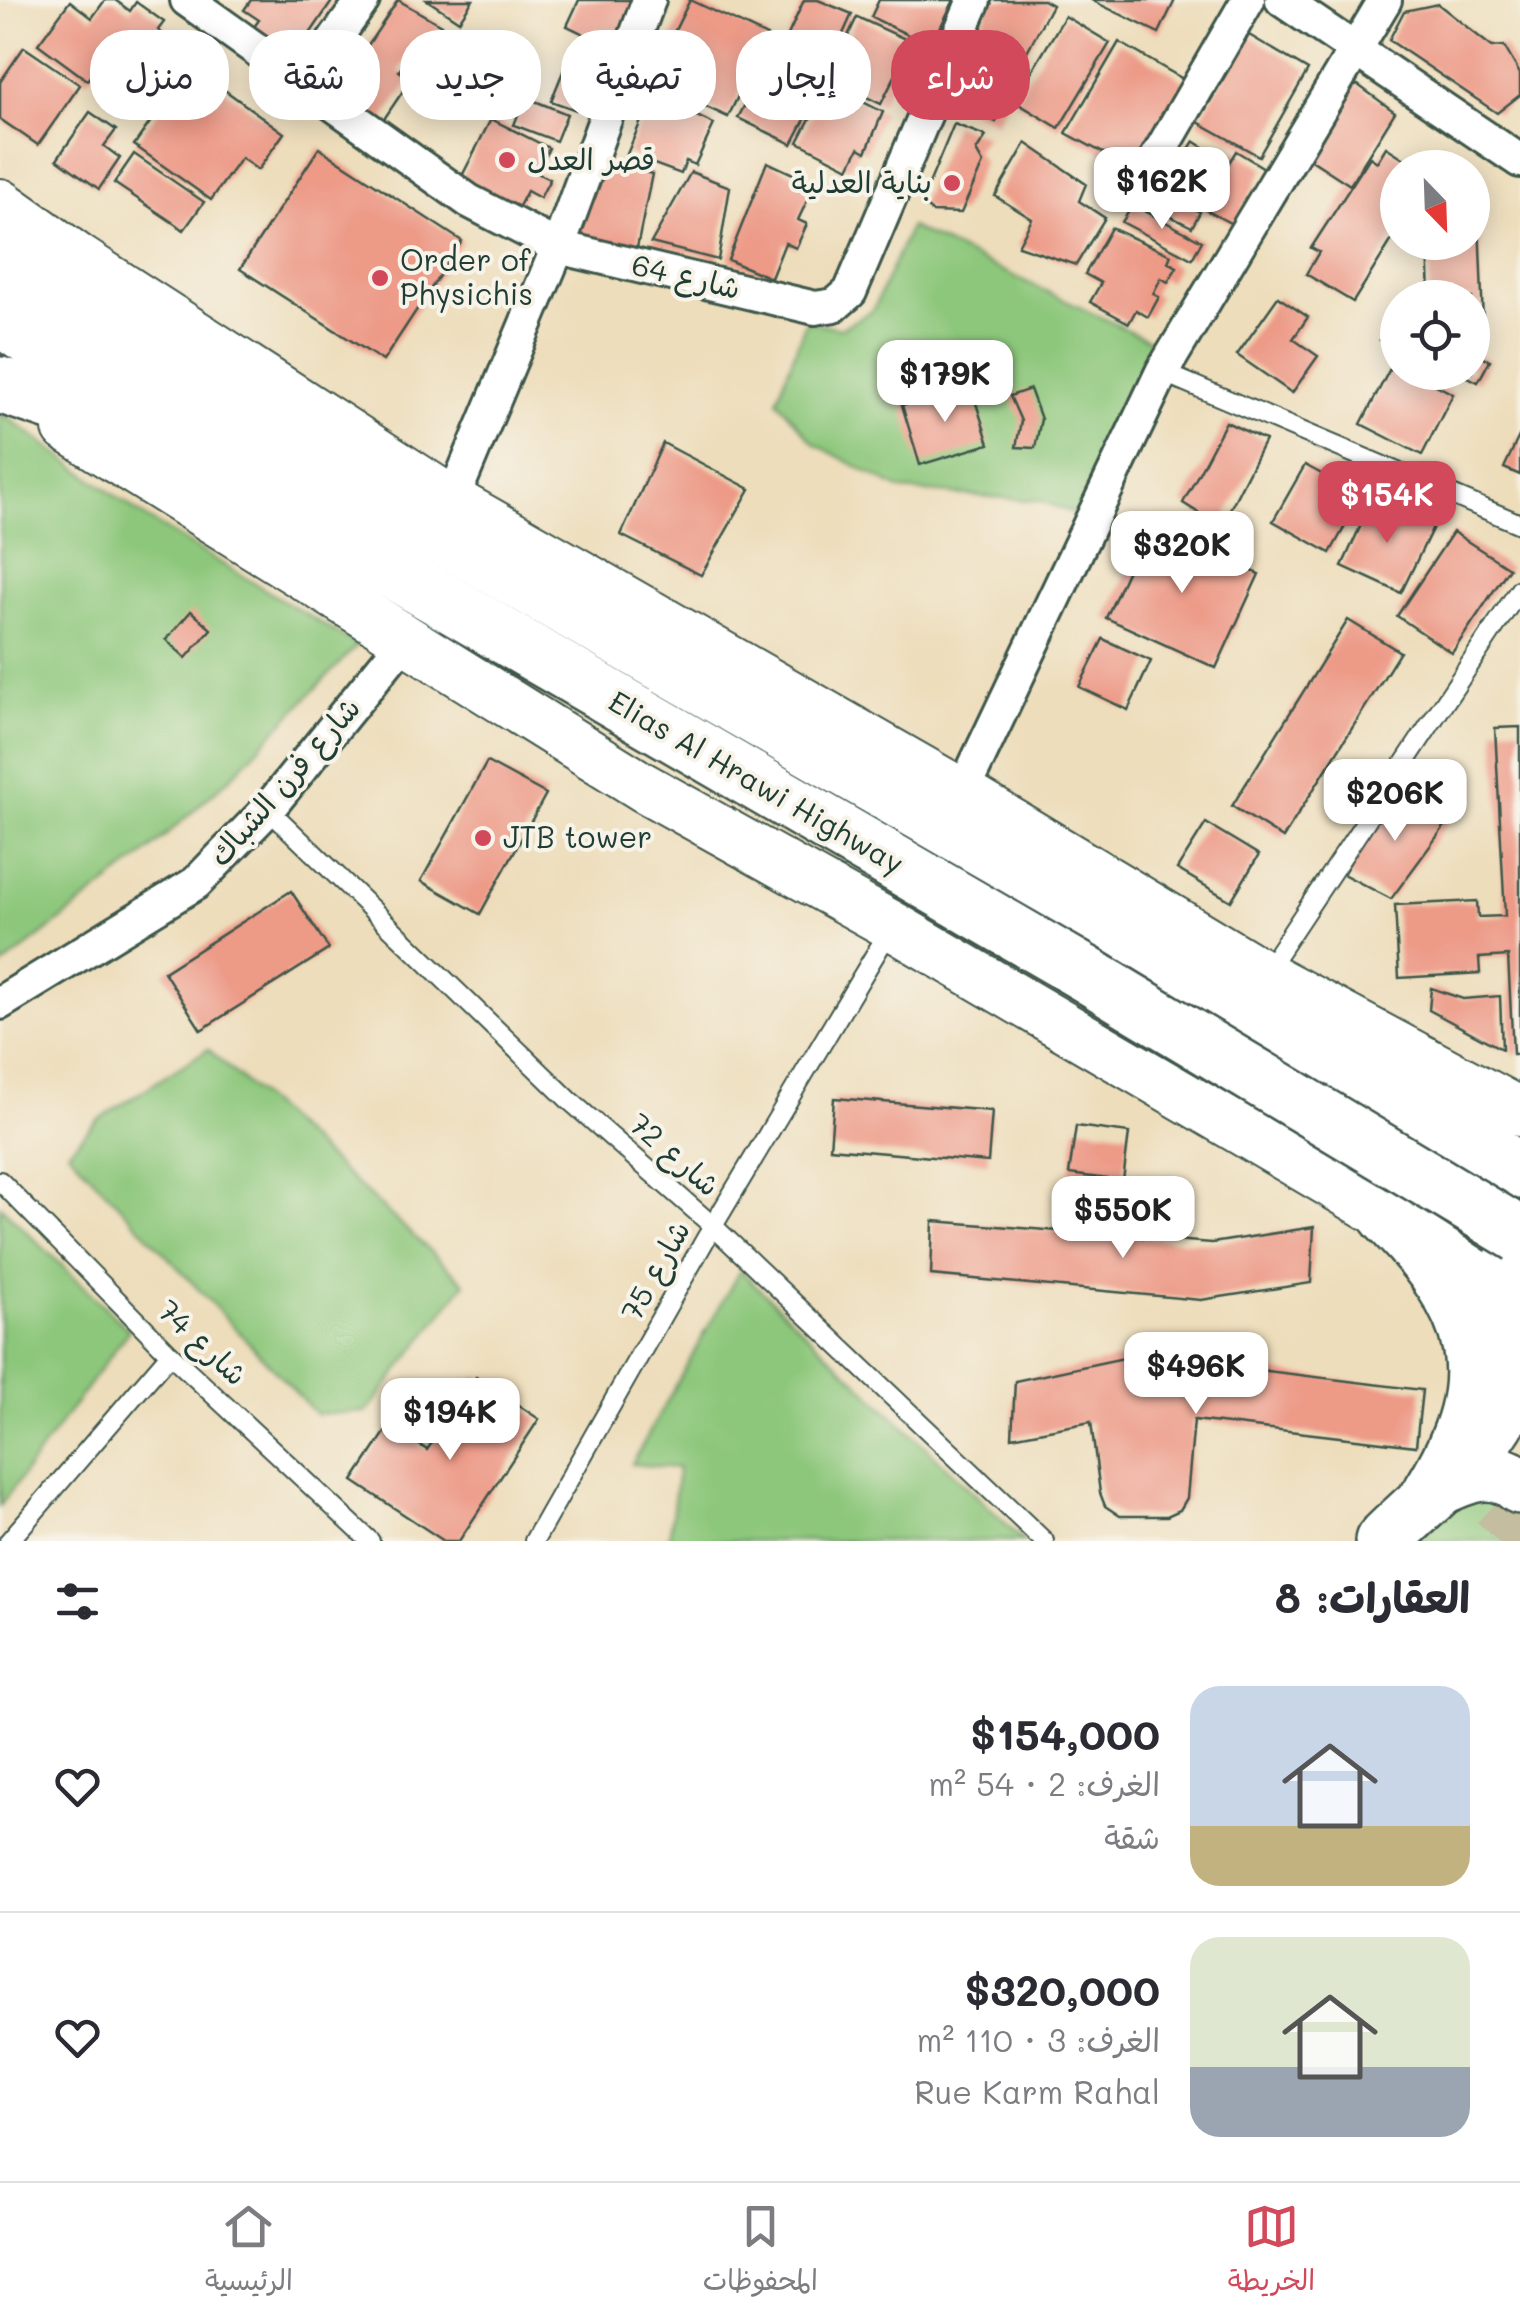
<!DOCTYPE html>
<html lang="ar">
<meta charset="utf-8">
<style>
:root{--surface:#fff;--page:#f2f2f3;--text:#2b2b33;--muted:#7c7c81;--line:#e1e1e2;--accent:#d1495b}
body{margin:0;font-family:Mali,"Playpen Sans Arabic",sans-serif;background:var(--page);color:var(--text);direction:rtl;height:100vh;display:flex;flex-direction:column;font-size:38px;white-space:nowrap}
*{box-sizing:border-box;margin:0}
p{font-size:32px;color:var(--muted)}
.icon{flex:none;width:55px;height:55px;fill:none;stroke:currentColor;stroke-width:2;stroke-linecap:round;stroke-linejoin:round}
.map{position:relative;height:1541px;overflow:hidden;direction:ltr}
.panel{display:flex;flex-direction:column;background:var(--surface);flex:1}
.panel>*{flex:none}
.hud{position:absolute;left:30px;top:30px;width:1000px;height:90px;direction:rtl;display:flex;gap:20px}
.needle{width:65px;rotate:157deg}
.controls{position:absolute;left:1380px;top:150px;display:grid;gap:20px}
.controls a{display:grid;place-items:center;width:110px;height:110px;border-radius:50%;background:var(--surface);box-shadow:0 5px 25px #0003;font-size:50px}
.price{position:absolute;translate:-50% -85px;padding:0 22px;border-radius:20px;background:#fff;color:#222;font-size:32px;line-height:65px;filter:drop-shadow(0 2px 5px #0008)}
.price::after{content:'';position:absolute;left:50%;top:60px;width:30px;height:22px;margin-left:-15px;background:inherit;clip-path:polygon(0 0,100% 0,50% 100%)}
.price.on{background:var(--accent);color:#fff}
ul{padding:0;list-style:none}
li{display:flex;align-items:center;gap:30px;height:250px;padding:0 50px}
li+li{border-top:2px solid var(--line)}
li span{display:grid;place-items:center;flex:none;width:280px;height:200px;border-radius:30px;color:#555}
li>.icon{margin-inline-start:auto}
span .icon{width:120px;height:120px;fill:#fffc;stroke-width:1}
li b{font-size:42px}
h2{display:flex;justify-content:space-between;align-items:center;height:120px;padding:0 50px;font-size:42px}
.tag{padding:0 35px;border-radius:40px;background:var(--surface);box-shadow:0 5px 25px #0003;font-size:35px;line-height:90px}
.tag.on{background:var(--accent);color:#fff}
.tabs{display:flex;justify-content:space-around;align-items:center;height:140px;border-top:2px solid var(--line);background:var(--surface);font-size:28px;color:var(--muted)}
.tabs a{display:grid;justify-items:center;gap:5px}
.tabs .on{color:var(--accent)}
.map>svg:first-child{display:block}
.green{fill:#8dc77c;stroke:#568258;stroke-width:2.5}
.building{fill:#ed9a87}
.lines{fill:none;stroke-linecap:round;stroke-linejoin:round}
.highway-tunnel{stroke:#c4bda0;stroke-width:55;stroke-dasharray:55 28;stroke-linecap:butt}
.lane-casing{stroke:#3e5548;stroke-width:22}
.street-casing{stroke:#3e5548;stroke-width:38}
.secondary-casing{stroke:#3e5548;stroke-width:52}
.highway-casing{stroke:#3e5548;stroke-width:60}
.lane{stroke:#fff;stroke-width:18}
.street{stroke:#fff;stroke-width:32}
.secondary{stroke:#fff;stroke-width:48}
.highway{stroke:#fff;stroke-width:55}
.highway-bridge-casing{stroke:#3e5548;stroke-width:60;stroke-linecap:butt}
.highway-bridge{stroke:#fff;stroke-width:55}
.poi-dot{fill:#d1495b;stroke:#f7f3e8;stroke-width:4}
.labels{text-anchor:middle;stroke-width:8;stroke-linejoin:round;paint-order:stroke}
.poi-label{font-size:30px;fill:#1f3d34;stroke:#f7f3e8;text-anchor:start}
.street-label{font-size:30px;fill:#1f3d34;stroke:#f7f3e8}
</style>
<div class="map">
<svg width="1520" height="1541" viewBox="0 0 1520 1541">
<rect width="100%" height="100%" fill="#f7f3e8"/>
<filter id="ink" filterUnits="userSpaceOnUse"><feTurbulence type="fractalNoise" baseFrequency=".01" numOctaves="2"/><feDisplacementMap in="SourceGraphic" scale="20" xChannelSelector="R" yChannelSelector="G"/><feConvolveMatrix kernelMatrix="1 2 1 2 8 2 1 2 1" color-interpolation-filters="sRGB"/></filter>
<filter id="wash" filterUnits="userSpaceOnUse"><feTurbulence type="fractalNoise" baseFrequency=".0048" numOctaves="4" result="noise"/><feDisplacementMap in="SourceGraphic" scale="40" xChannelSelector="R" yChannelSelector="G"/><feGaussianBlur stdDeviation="2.25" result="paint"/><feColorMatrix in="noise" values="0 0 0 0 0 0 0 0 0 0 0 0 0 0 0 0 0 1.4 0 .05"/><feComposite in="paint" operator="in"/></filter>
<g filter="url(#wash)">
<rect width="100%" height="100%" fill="#edddbb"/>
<!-- green -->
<g class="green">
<path d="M910 227 1166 348 1085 518 1042 501 901 490 815 444 777 400 806 321 841 328 873 310Z"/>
<path d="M0 412 146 518 357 645 231 777 145 854 0 968Z"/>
<path d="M208 1049 465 1283 367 1412 316 1414 68 1151 99 1119Z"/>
<path d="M0 1206 129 1330 0 1506Z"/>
<path d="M740 1270 1024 1541H669L678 1468 632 1464Z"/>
<path d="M1458 1486 1513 1501 1517 1516 1513 1541H1406Z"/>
</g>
<g id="blocks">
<!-- building -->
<g class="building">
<path d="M105 0H115L130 11 136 2 164 22 158 30 174 43 163 59 145 45 113 88 93 73 87 80 38 44 70 1 92 18Z"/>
<path d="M251 0H333L299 50 281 37 275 47 251 31 259 20 244 10Z"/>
<path d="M398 0 441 25 432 39 441 45 431 61 413 50 399 71 411 79 382 122 341 94 340 87Z"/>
<path d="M427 0H473L459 21Z"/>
<path d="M579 0H637L613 48 567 26Z"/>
<path d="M690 0 767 36 728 117 650 81Z"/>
<path d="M804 0H818L852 14 824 76 779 55Z"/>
<path d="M879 0H954L931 46 871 17Z"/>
<path d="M991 0H1043L1052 5 1024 57 979 31Z"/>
<path d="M1091 0H1175L1159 33Z"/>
<path d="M1438 4 1492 47 1504 46 1520 74V95L1497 113 1389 40 1404 11Z"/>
<path d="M1065 16 1110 43 1059 128 1014 101Z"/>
<path d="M857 17 912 42 881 104 828 78Z"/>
<path d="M1249 35 1308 70 1259 156 1198 122Z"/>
<path d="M1119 42 1188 82 1133 169 1066 133Z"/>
<path d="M966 44 1022 74 996 122 962 106 965 93 947 85Z"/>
<path d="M24 47 80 85 38 145 0 119V82Z"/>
<path d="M571 52 595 61 576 110 551 101Z"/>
<path d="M771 55 824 83 792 144 738 118Z"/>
<path d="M180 80 204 98 215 83 284 133 258 170 241 158 211 200 134 145Z"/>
<path d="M1358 85 1395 112 1350 185 1310 159 1341 91Z"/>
<path d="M837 89 883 112 866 152 859 148 849 168 798 142 815 109 824 114Z"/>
<path d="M652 95 714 124 695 165 686 161 681 174 627 154Z"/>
<path d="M525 97 567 114 556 141 514 125Z"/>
<path d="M90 112 116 130 104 146 120 158 99 189 57 159Z"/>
<path d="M491 119 549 148 537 173 550 179 540 198 527 191 517 210 459 182Z"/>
<path d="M954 124 986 136 976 151 983 163 961 213 932 212 921 203Z"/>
<path d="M1194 141 1222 159 1204 200 1168 182Z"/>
<path d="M1026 143 1086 184 1079 201 1105 218 1076 265 1018 246 1032 219 995 196Z"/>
<path d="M1386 147 1419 168H1398V240L1393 238 1353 302 1306 274 1319 252 1311 248 1370 157 1377 162Z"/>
<path d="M319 148 462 241 383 361 240 269Z"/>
<path d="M1236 151 1264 168 1234 225 1202 208Z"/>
<path d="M134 154 204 202 184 230 114 183Z"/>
<path d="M597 160 652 174 636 253 580 247 571 231Z"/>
<path d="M767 162 815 184 798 220 807 224 796 248 785 243 771 278 728 260Z"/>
<path d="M691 172 730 187 718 260 651 243Z"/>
<path d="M1155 190 1200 212 1192 227 1148 205Z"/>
<path d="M1473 204 1479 221 1483 323 1472 324V298H1430L1428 242H1472Z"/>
<path d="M1133 205 1202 241 1192 259 1122 222Z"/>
<path d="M1111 228 1171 255 1168 262 1177 267 1168 282 1161 278 1153 294 1159 297 1148 317 1136 310 1129 323 1090 302 1101 283 1085 274Z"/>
<path d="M1278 297 1308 317 1293 339 1318 356 1292 393 1237 355Z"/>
<path d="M1398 326V347L1380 340 1384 331Z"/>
<path d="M1472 352 1490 360 1478 382 1458 372H1472Z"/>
<path d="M929 356 939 384 907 396 896 367Z"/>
<path d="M1393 363 1398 372H1411L1453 394 1422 455 1361 424Z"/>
<path d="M970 384 989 444 920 465 902 405Z"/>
<path d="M1030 389 1041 419 1035 448 1016 447 1021 421 1010 396Z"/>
<path d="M1226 422 1265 440 1221 527 1183 503Z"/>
<path d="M1520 434V475L1504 468Z"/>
<path d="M663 443 750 489 701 575 621 535Z"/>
<path d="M1305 465 1362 496 1330 553 1273 521Z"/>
<path d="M1373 499 1433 527 1401 593 1342 566Z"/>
<path d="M1149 524 1259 574 1216 668 1106 618Z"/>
<path d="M1453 532 1509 568 1452 653 1397 616Z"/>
<path d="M191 611 211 629 186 658 166 640Z"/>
<path d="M1348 620 1400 652 1283 838 1232 806Z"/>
<path d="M1103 639 1151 661 1128 710 1079 687Z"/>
<path d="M1520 727V1054H1513L1508 956 1479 958 1480 973 1399 978 1395 905 1477 901 1478 917 1505 916 1495 728Z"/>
<path d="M487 762 546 794 480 914 421 881Z"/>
<path d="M1395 787 1450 819 1391 899 1343 874Z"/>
<path d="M1206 823 1259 855 1231 901 1177 869Z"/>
<path d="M291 891 329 949 201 1030 164 972Z"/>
<path d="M1431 988 1463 999 1500 996 1502 1049 1429 1010Z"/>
<path d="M834 1098 992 1111 988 1162 830 1148Z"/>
<path d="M1076 1126 1129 1133 1123 1181 1069 1174Z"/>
<path d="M933 1221 1212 1243 1314 1227 1311 1283 1201 1300 931 1275Z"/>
<path d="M1138 1355 1422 1390 1416 1446 1194 1420 1187 1498 1180 1510 1167 1516H1120L1105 1506 1100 1493 1091 1422 1012 1437 1015 1381Z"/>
<path d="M476 1377 539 1419 459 1541H444L353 1481 390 1425 427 1450Z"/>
</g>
</g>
</g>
<g filter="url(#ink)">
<use href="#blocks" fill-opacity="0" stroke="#3e5548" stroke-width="2.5"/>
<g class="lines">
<!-- highway-tunnel -->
<path class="highway-tunnel" d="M1497 1541 1520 1517"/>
<defs>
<g id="lane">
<path d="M1162 372 1520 524"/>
<path d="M268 809 569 1100 713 1226 1044 1541"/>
<path d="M1266 971 1520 589"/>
<path d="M0 1181 170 1354 370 1541"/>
<path d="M9 1541 170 1354"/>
<path d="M534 1541 713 1226 891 928"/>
</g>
<g id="street">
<path d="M187 0 469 201 558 247 815 308 835 305 850 292 974 0"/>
<path d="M1282 0 1520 161"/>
<path d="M303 84 363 0"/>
<path d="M1152 166 1248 0"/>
<path d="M452 501 558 247 649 0"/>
<path d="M962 793 1162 372 1385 0"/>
<path d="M0 1003 196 883 268 809 404 641"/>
</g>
<g id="secondary">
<path d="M0 203 80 260 452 501 962 793 1264 975 1520 1112"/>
<path d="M67 428 643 787 893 926 1387 1216 1508 1295"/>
</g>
<g id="highway">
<path d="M0 258 288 448 1121 928 1520 1171"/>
<path d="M0 318 255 491 1084 973"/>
<path d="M0 385 74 410 122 435"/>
<path d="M1387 1216C1478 1309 1503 1376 1431 1492"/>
<path d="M1520 1239C1503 1275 1505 1328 1520 1364"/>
<path d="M1434 1490C1463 1476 1492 1462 1520 1486"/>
<path d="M1383 1541C1432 1491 1516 1433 1518 1359"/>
</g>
</defs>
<!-- lane casing -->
<use href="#lane" class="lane-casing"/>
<!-- street casing -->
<use href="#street" class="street-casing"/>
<!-- secondary casing -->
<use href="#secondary" class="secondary-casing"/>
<!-- highway casing -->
<use href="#highway" class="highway-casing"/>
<!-- lane -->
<use href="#lane" class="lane"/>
<!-- street -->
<use href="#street" class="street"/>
<!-- secondary -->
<use href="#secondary" class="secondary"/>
<!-- highway -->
<use href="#highway" class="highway"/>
<defs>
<path id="highway-bridge" d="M1084 973 1520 1235"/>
</defs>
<!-- highway-bridge casing -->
<use href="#highway-bridge" class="highway-bridge-casing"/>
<!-- highway-bridge -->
<use href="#highway-bridge" class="highway-bridge"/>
</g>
</g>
<!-- markers -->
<g class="poi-dot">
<circle cx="507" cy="160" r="10"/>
<circle cx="952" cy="183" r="10"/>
<circle cx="380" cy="278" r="10"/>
<circle cx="483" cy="838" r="10"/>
</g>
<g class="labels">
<!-- poi labels -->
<g class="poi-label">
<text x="527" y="170">قصر العدل</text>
<text x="932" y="193" text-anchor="end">بناية العدلية</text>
<text x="400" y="271">Order of<tspan x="400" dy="34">Physichis</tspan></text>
<text x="503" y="848">JTB tower</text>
</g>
<!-- street labels -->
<g class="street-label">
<text transform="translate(686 277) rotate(13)" y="10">شارع 64</text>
<text transform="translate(285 782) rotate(-49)" y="10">شارع فرن الشباك</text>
<text transform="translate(756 783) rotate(30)" y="10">Elias Al Hrawi Highway</text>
<text transform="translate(674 1155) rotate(41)" y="10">شارع 72</text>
<text transform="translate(656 1271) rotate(-61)" y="10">شارع 75</text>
<text transform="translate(202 1343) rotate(43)" y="10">شارع 74</text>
</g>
</g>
</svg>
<div class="controls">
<a><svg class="needle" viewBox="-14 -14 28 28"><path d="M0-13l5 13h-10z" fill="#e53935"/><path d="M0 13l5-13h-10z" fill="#7c7c81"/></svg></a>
<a><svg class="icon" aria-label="locate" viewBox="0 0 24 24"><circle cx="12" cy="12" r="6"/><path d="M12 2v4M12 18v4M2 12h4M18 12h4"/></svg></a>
</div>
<b class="price" style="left:1162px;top:232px">$162K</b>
<b class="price" style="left:945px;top:425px">$179K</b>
<b class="price on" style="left:1387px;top:546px">$154K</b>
<b class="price" style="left:1182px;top:596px">$320K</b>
<b class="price" style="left:1395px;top:844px">$206K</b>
<b class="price" style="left:1123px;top:1261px">$550K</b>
<b class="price" style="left:1196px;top:1417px">$496K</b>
<b class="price" style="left:450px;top:1463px">$194K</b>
<div class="hud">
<a class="tag on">شراء</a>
<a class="tag">إيجار</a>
<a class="tag">تصفية</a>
<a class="tag">جديد</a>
<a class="tag">شقة</a>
<a class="tag">منزل</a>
</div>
</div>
<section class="panel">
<h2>العقارات: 8<svg class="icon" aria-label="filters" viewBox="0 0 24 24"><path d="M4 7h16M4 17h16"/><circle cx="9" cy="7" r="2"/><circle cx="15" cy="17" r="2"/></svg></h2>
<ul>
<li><span style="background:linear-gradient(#c9d6e8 70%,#c2b280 0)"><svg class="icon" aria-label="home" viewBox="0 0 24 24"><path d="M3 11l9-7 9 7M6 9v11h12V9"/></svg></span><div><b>$154,000</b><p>الغرف: 2 · 54 m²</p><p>شقة</p></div><svg class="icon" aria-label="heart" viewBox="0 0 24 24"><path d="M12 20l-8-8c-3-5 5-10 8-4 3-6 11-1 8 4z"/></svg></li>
<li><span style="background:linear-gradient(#dfe7d0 65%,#9aa5b1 0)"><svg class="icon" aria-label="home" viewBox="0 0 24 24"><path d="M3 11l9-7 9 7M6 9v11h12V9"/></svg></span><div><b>$320,000</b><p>الغرف: 3 · 110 m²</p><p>Rue Karm Rahal</p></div><svg class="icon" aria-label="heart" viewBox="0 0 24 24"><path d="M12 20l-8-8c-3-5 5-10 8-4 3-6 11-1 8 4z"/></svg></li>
</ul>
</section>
<nav class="tabs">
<a class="on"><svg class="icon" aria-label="map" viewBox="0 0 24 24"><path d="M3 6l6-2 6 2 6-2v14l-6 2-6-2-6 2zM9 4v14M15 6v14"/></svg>الخريطة</a>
<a><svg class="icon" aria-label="saved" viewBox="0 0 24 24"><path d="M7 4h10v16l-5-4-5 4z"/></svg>المحفوظات</a>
<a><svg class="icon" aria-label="home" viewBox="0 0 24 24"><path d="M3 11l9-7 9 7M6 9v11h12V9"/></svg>الرئيسية</a>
</nav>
